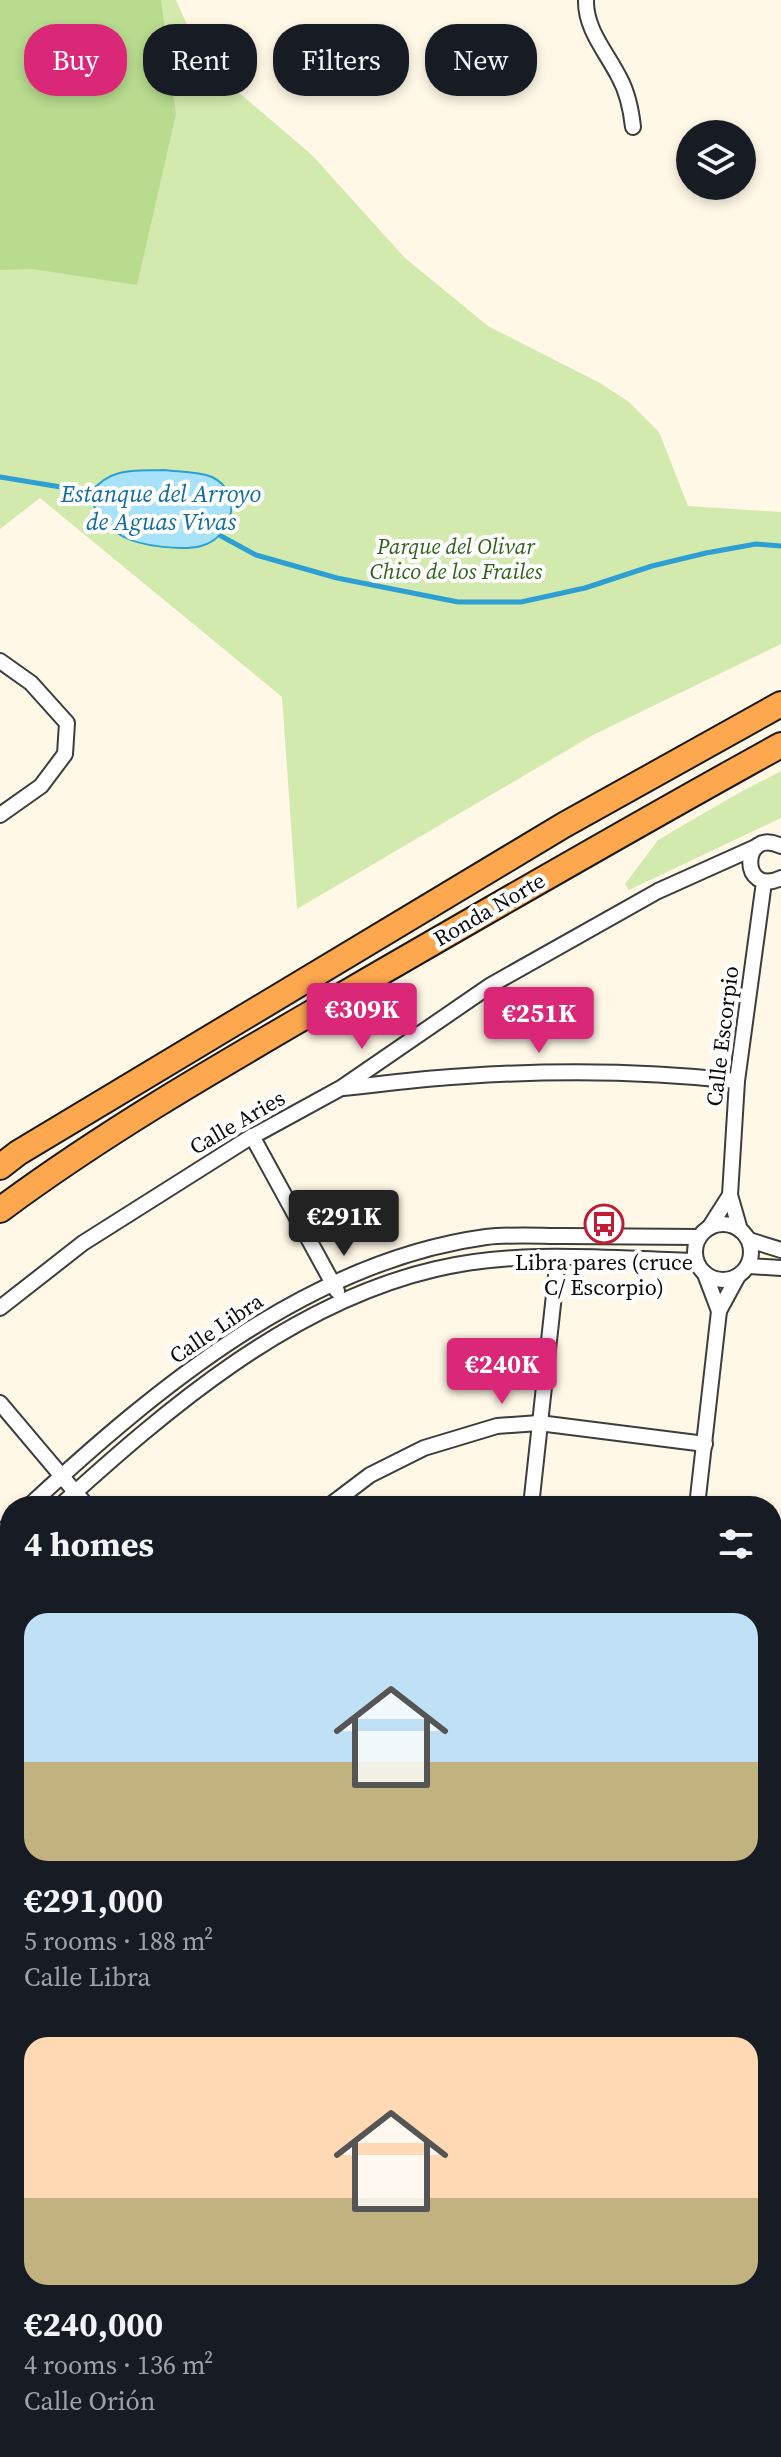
<!DOCTYPE html>
<meta charset="utf-8">
<style>
:root{--surface:#171b24;--page:#242831;--text:#f1f3f6;--muted:#9ea1a6;--accent:#db2777}
body{margin:0;font-family:"Source Serif 4",serif;background:var(--page);color:var(--text);height:100vh;display:flex;flex-direction:column;font-size:30px;white-space:nowrap}
*{box-sizing:border-box;margin:0}
p{font-size:26px;color:var(--muted)}
.icon{flex:none;width:44px;height:44px;fill:none;stroke:currentColor;stroke-width:2;stroke-linecap:round;stroke-linejoin:round}
.map{position:relative;flex:1;overflow:hidden}
.sheet{position:absolute;left:0px;top:1496px;width:782px;height:962px;display:flex;flex-direction:column;background:var(--surface);border-radius:32px 32px 0 0;box-shadow:0 4px 12px #0003}
.sheet>*{flex:none}
.hud{position:absolute;left:24px;top:24px;width:734px;height:72px;display:flex;gap:16px}
.controls{position:absolute;left:676px;top:120px;display:grid;gap:16px}
.controls a{display:grid;place-items:center;width:80px;height:80px;border-radius:50%;background:var(--surface);box-shadow:0 4px 12px #0003;font-size:40px}
.price{position:absolute;translate:-50% -68px;padding:0 18px;border-radius:8px;background:var(--accent);color:#fff;font-size:26px;line-height:52px;filter:drop-shadow(0 2px 4px #0008)}
.price::after{content:'';position:absolute;left:50%;top:48px;width:24px;height:18px;margin-left:-12px;background:inherit;clip-path:polygon(0 0,100% 0,50% 100%)}
.price.on{background:#222;color:#fff}
ul{padding:0;list-style:none}
li{display:grid;align-content:center;gap:16px;height:424px;padding:0 24px}
li span{display:grid;place-items:center;height:248px;border-radius:24px;color:#555}
li>.icon{margin-inline-start:auto}
span .icon{width:144px;height:144px;fill:#fffc;stroke-width:1}
li b{font-size:34px}
h2{display:flex;justify-content:space-between;align-items:center;height:96px;padding:0 24px;font-size:34px}
.pill{padding:0 28px;border-radius:32px;background:var(--surface);box-shadow:0 4px 12px #0003;font-size:28px;line-height:72px}
.pill.on{background:var(--accent);color:#fff}
.map>svg:first-child{display:block}
.green{fill:#d3eaaf}
.forest{fill:#b8db8e}
.water{fill:#a8e2f9;stroke:#2d9fd2;stroke-width:2}
.lines{fill:none;stroke-linecap:round;stroke-linejoin:round}
.stream{stroke:#2d9fd2;stroke-width:5}
.minor-casing{stroke:#3d3d3d;stroke-width:18}
.primary-casing{stroke:#1b1b1b;stroke-width:26}
.trunk-casing{stroke:#1b1b1b;stroke-width:28}
.minor{stroke:#fff;stroke-width:14}
.primary{stroke:#ffc756;stroke-width:22}
.trunk{stroke:#fda84f;stroke-width:24}
.labels{text-anchor:middle;stroke-width:8;stroke-linejoin:round;paint-order:stroke}
.park-label{font-size:22px;font-style:italic;fill:#2f6219;stroke:#fff}
.street-label{font-size:22px;fill:#0a0a0a;stroke:#fff}
.poi-label{font-size:22px;fill:#0a0a0a;stroke:#fff}
.water-label{font-size:24px;font-style:italic;fill:#106d9e;stroke:#fff}
</style>
<div class="map">
<svg width="781" height="2457" viewBox="0 0 781 2457">
<rect width="100%" height="100%" fill="#fff8e6"/>
<!-- green -->
<g class="green">
<path d="M0 0H176L204 63 312 155 405 258 488 326 600 383 629 402 659 432 688 506 781 512V644L593 735 297 909 282 697 40 498 0 529Z"/>
<path d="M781 771V818L629 890 625 884 658 840 735 795Z"/>
<path d="M772 1810 781 1815V1919L772 1918Z"/>
<path d="M772 1988 781 1999V2143L772 2135Z"/>
<path d="M16 2448H109L59 2457H18Z"/>
<path d="M242 2448H438L448 2457H284Z"/>
</g>
<!-- forest -->
<path class="forest" d="M0 0H161L176 114 137 285 32 269 0 270Z"/>
<!-- water -->
<g class="water">
<path d="M163 470C179 472 197 471 212 477 245 493 232 538 201 546 182 551 139 546 122 536 114 531 106 524 97 518L91 492C111 467 134 471 163 470Z"/>
<path d="M10 2108V2166L7 2167 0 2136V2110Z"/>
</g>
<g class="lines">
<!-- stream -->
<g class="stream">
<path d="M0 477 91 492"/>
<path d="M221 536 256 555 337 578 458 602H521L585 588 652 566 706 553 756 544 781 546"/>
</g>
<defs>
<g id="minor">
<path d="M586 0C585 29 607 53 619 77 628 93 631 109 633 127"/>
<path d="M0 661 31 683 67 723 65 754 41 786 0 815"/>
<path d="M781 846C740 826 740 898 781 878"/>
<path d="M343 1088C384 1084 425 1078 466 1076 555 1070 648 1071 737 1081"/>
<path d="M252 1136 337 1291"/>
<circle cx="723" cy="1252" r="28"/>
<path d="M709 1228 730 1195"/>
<path d="M740 1230 730 1195 737 1081 764 882"/>
<path d="M749 1240 781 1250"/>
<path d="M749 1266 781 1268"/>
<path d="M705 1274 719 1311"/>
<path d="M0 1308 83 1243 246 1140 341 1088 491 985 658 891 756 847"/>
<path d="M0 1403 87 1506"/>
<path d="M29 1506C156 1388 309 1261 486 1237 512 1234 539 1236 565 1236 610 1236 654 1237 698 1237"/>
<path d="M60 1506C168 1408 290 1303 436 1269 519 1249 611 1259 696 1261"/>
<path d="M329 1506 370 1475 424 1448 497 1426 539 1423 705 1444"/>
<path d="M531 1506 558 1258"/>
<path d="M697 1506 719 1311 738 1276"/>
<path d="M0 1534 10 1524"/>
<path d="M0 1563 10 1553"/>
<path d="M772 1656 781 1657"/>
<path d="M772 1789 781 1795"/>
<path d="M0 2004 10 2001"/>
<path d="M772 2224 781 2233"/>
<path d="M0 2389 10 2386"/>
<path d="M461 2448 470 2457"/>
<path d="M622 2448 628 2457"/>
<path d="M763 2448 768 2457"/>
<path d="M145 2457 170 2454 239 2457"/>
</g>
<g id="primary">
<path d="M0 1911 10 1909"/>
<path d="M772 1934 781 1935"/>
<path d="M0 1938 10 1935"/>
</g>
<g id="trunk">
<path d="M0 1167 18 1153 564 825 781 704"/>
<path d="M0 1210C109 1129 227 1062 344 994 489 910 634 826 781 745"/>
<path d="M0 1896 10 1893"/>
<path d="M0 1960 10 1958"/>
<path d="M772 1963 781 1972"/>
<path d="M772 2155 781 2164"/>
</g>
</defs>
<!-- minor casing -->
<use href="#minor" class="minor-casing"/>
<!-- primary casing -->
<use href="#primary" class="primary-casing"/>
<!-- trunk casing -->
<use href="#trunk" class="trunk-casing"/>
<!-- minor -->
<use href="#minor" class="minor"/>
<!-- primary -->
<use href="#primary" class="primary"/>
<!-- trunk -->
<use href="#trunk" class="trunk"/>
</g>
<!-- icons -->
<defs>
<symbol id="bus-ring" viewBox="-11 -11 22 22"><circle r="9.5" fill="#fff" stroke="#be1d33" stroke-width="1.5"/><path d="M-5-6H5V4H4V6H2V4H-2V6H-4V4H-5ZM-3.5-4V0h7V-4ZM-3.5 1.2v1.5H-2V1.2ZM2 1.2v1.5H3.5V1.2Z" fill="#be1d33"/></symbol>
</defs>
<g fill-rule="evenodd">
<use href="#bus-ring" x="582" y="1202" width="44" height="44"/>
</g>
<g class="labels">
<!-- park labels -->
<g class="park-label">
<text x="456" y="554">Parque del Olivar<tspan x="456" dy="25">Chico de los Frailes</tspan></text>
</g>
<!-- street labels -->
<g class="street-label">
<text transform="translate(489 909) rotate(-30)" y="8">Ronda Norte</text>
<text transform="translate(722 1036) rotate(-83)" y="8">Calle Escorpio</text>
<text transform="translate(237 1122) rotate(-30)" y="8">Calle Aries</text>
<text transform="translate(216 1328) rotate(-34)" y="8">Calle Libra</text>
</g>
<!-- poi labels -->
<g class="poi-label">
<text x="604" y="1270">Libra pares (cruce<tspan x="604" dy="25">C/ Escorpio)</tspan></text>
</g>
<!-- water labels -->
<g class="water-label">
<text x="161" y="502">Estanque del Arroyo<tspan x="161" dy="28">de Aguas Vivas</tspan></text>
</g>
</g>
</svg>
<div class="controls">
<a><svg class="icon" aria-label="layers" viewBox="0 0 24 24"><path d="M12 4l9 5-9 5-9-5zM3 14l9 5 9-5"/></svg></a>
</div>
<b class="price" style="left:362px;top:1051px">€309K</b>
<b class="price" style="left:539px;top:1055px">€251K</b>
<b class="price on" style="left:344px;top:1258px">€291K</b>
<b class="price" style="left:502px;top:1406px">€240K</b>
<div class="hud">
<a class="pill on">Buy</a>
<a class="pill">Rent</a>
<a class="pill">Filters</a>
<a class="pill">New</a>
</div>
<section class="sheet">
<h2>4 homes<svg class="icon" aria-label="filters" viewBox="0 0 24 24"><path d="M4 7h16M4 17h16"/><circle cx="9" cy="7" r="2"/><circle cx="15" cy="17" r="2"/></svg></h2>
<ul>
<li><span style="background:linear-gradient(#bfe0f5 60%,#c2b280 0)"><svg class="icon" aria-label="home" viewBox="0 0 24 24"><path d="M3 11l9-7 9 7M6 9v11h12V9"/></svg></span><div><b>€291,000</b><p>5 rooms · 188 m²</p><p>Calle Libra</p></div></li>
<li><span style="background:linear-gradient(#ffd9b3 65%,#c2b280 0)"><svg class="icon" aria-label="home" viewBox="0 0 24 24"><path d="M3 11l9-7 9 7M6 9v11h12V9"/></svg></span><div><b>€240,000</b><p>4 rooms · 136 m²</p><p>Calle Orión</p></div></li>
</ul>
</section>
</div>
